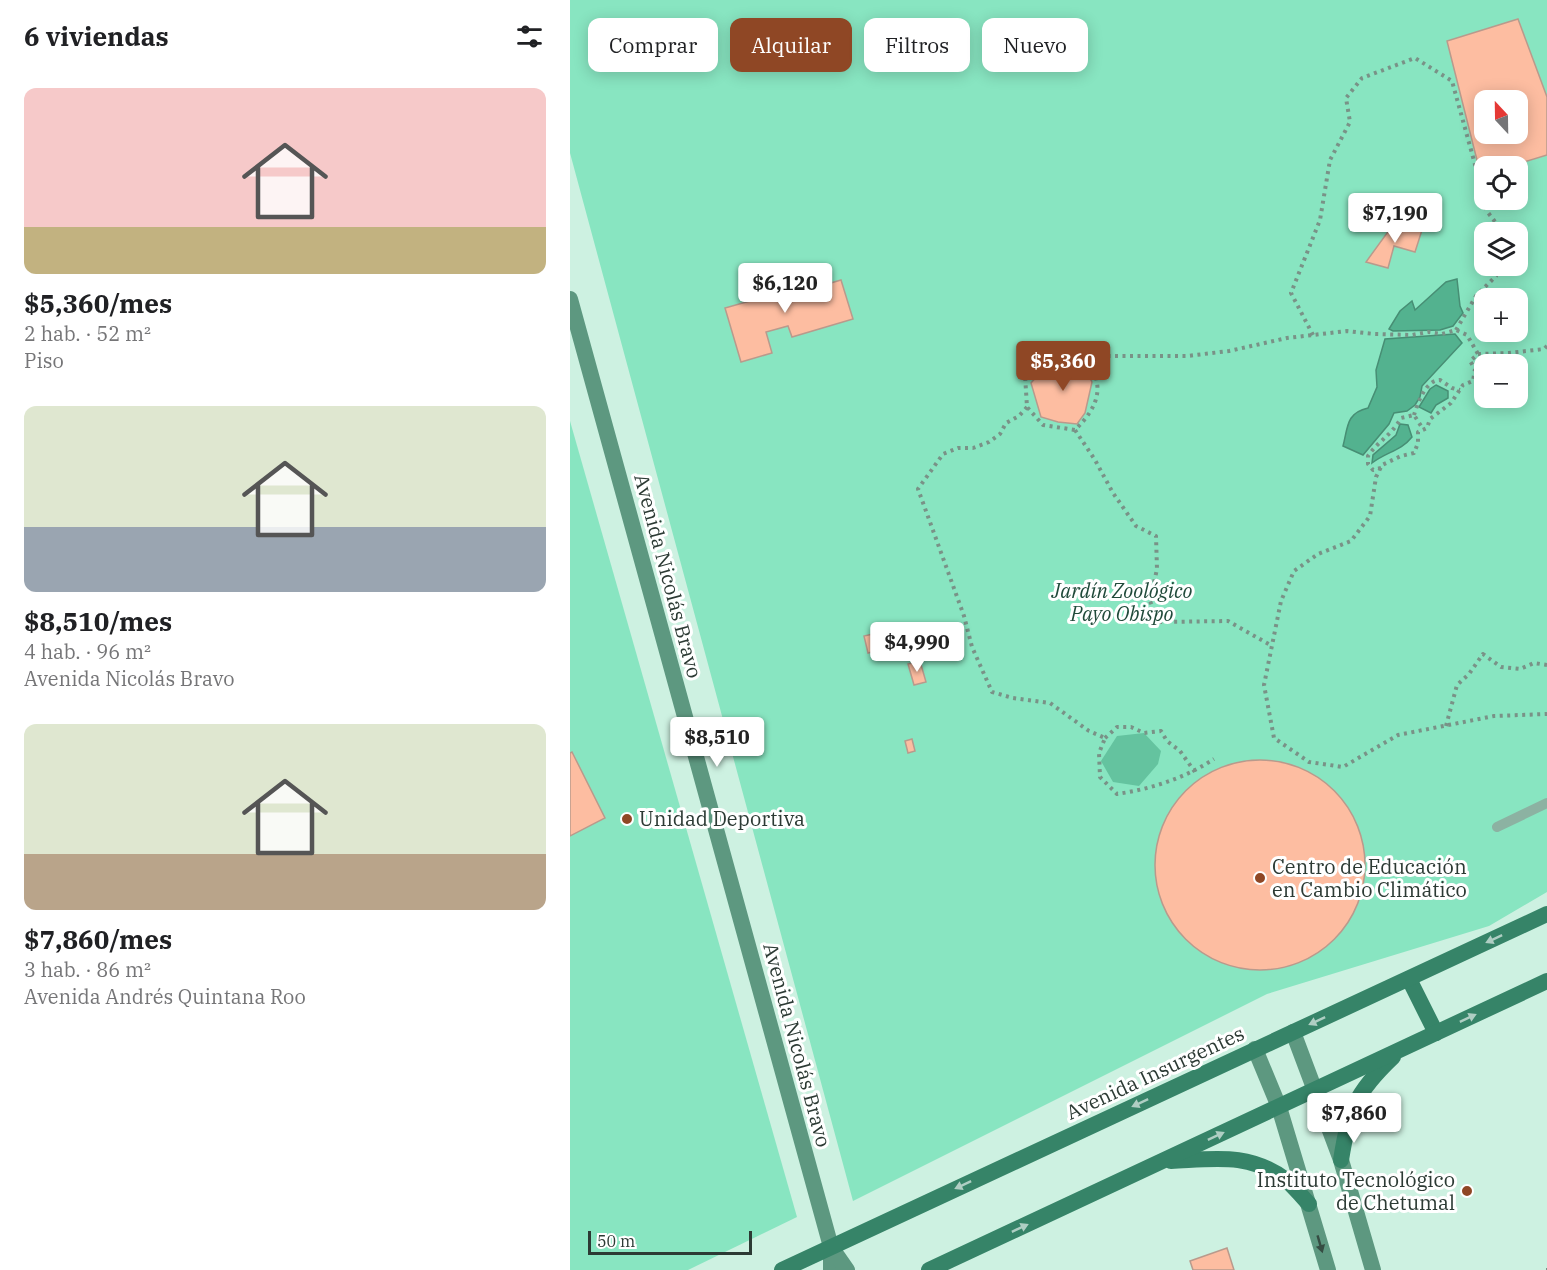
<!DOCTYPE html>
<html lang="es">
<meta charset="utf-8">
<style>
:root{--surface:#fff;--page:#f6f6f6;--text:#202124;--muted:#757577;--accent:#8f4725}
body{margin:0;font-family:"IBM Plex Serif",serif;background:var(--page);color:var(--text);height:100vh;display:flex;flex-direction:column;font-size:22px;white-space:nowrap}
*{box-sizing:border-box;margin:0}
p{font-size:20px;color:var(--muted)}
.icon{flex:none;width:33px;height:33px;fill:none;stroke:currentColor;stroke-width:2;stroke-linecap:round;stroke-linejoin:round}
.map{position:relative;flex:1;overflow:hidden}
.side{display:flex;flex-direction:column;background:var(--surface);width:570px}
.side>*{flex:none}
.guide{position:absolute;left:18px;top:18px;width:570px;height:54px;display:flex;gap:12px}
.needle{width:39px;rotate:338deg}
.buttons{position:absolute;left:904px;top:90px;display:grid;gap:12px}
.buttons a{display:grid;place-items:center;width:54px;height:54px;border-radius:12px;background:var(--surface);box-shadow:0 3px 15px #0003;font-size:30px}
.scale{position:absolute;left:18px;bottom:15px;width:164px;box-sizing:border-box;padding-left:6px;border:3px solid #2c3a34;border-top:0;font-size:16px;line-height:21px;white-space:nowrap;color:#2c3a34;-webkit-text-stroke:4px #fff;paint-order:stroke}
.price{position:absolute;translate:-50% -51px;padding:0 14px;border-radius:6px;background:#fff;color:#222;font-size:20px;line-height:39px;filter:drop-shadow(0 2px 3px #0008)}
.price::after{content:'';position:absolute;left:50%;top:36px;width:18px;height:14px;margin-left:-9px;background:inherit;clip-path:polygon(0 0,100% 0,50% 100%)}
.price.selected{background:var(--accent);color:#fff}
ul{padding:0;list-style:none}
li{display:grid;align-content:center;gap:12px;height:318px;padding:0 24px}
li span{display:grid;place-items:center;height:186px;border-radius:12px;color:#555}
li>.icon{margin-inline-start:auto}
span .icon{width:108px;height:108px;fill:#fffc;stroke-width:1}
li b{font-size:26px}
h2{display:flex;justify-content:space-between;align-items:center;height:72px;padding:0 24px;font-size:26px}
.chip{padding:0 21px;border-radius:12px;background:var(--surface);box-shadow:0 3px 15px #0003;font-size:21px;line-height:54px}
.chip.selected{background:var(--accent);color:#fff}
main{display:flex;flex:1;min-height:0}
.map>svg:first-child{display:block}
.green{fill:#88e5c1;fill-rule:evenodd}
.forest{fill:#64c39f}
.water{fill:#53b28f;stroke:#478e74;stroke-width:1.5}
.building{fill:#fdbda1;stroke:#b99a8c;stroke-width:1.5;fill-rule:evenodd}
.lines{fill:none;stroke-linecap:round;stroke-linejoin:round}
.path{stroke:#799287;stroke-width:4;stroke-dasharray:3 4.5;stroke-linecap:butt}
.service{stroke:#8cb2a2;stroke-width:10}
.secondary{stroke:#5d9880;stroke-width:16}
.primary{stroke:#368468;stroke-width:16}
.oneway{fill:#afcec3}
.oneway2{fill:#364d43}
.poi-dot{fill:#8f4725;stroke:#fff;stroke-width:2}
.labels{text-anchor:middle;stroke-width:6;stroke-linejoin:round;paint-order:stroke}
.street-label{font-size:20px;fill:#2c3a34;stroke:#fff}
.park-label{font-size:20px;font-style:italic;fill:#204a3a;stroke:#fff}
.poi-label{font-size:20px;fill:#2c3a34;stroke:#fff;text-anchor:start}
</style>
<main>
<section class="side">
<h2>6 viviendas<svg class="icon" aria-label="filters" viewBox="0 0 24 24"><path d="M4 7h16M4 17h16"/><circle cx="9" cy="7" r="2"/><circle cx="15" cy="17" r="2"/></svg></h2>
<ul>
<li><span style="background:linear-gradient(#f6c9c9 75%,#c2b280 0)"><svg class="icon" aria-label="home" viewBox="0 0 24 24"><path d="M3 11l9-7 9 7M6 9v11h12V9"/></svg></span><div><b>$5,360/mes</b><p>2 hab. · 52 m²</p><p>Piso</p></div></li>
<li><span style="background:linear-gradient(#dfe7d0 65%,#9aa5b1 0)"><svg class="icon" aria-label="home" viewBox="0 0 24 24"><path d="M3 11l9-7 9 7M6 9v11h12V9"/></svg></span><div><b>$8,510/mes</b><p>4 hab. · 96 m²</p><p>Avenida Nicolás Bravo</p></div></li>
<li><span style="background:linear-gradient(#dfe7d0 70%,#b9a48a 0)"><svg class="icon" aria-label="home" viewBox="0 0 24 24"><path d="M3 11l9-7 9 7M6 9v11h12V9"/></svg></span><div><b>$7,860/mes</b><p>3 hab. · 86 m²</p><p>Avenida Andrés Quintana Roo</p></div></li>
</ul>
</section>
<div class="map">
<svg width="977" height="1270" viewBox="0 0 977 1270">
<rect width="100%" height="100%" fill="#cdf1e1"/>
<!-- green -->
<g class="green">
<path d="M0 0H977V892L919 926 697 994 283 1201 0 153ZM915 100H948V134H915ZM915 166H948V200H915ZM915 232H948V266H915ZM915 298H948V332H915ZM915 364H948V398H915Z"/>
<path d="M0 421 227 1217 118 1270H0Z"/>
</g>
<!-- forest -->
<path class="forest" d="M574 733 591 751 588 764 569 786 543 782 531 761 547 736Z"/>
<!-- water -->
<g class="water">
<path d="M887 279 890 306 893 313 883 326 870 330 823 331 819 329 830 311 842 301 845 310 876 282Z"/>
<path d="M885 334 892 343 852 386 850 397 845 405 837 411 824 413 819 424 793 455 773 446C778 427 776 413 798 408L807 387 806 370 815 339Z"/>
<path d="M866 385 878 391V398L866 405 861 413 849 407 860 389Z"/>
<path d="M830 424 838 425 842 437C831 451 816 452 802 463L803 455 826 435Z"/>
</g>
<!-- building -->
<g class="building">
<path d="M948 19 977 97V155L941 166H915V175L911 176 877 41ZM915 100H948V134H915Z"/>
<path d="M825 222 852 230 845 252 824 246 818 268 796 262Z"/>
<path d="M204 271 209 286 224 282 227 293 271 280 283 319 222 337 218 326 196 332 202 353 171 362 155 308 194 297 188 276Z"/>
<path d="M498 362 513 365 522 382 515 413 507 424 488 422 471 417 461 383 474 368 484 363Z"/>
<path d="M316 631 321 647 298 653 294 636Z"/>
<path d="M350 661 356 682 344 685 338 664Z"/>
<path d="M342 739 345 751 338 753 335 741Z"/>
<path d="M2 752 35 818 0 836V753Z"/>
<circle cx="690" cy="865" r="105"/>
<path d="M657 1248 664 1270H623L620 1261Z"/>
</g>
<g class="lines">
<!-- path -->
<g class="path">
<path d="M886 330 906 296 926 276 929 266"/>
<path d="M743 335 721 293 750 220 760 160 780 122 776 98 792 78 845 58 882 81 909 179 916 210 933 232"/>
<path d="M977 346 974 349 939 353 908 354 900 361 905 369 903 381 893 385 881 403 860 419 857 428 848 432V443L844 453 831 456 812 465 806 477 800 516 781 541 748 554 724 571 711 601 694 685 704 738 739 762 773 767 828 735 924 716 977 714"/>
<path d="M494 355 515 356C536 386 529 406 505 430L473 425 457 407 455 375 467 363Z"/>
<path d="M515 356H617L659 351 717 338 777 331 804 334 842 335 858 332 872 334 886 330 897 335 908 354"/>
<path d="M457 407 449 416 436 423 430 434 419 442 403 448H388L373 454 348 489 394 616 402 647 422 692 443 698 480 703 519 731 535 738 529 753 530 777 547 794C581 789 615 778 644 759"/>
<path d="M844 415C848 402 856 380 870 380L882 388 890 390"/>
<path d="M505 430 525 460 543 493 566 526 586 536 587 569 580 601 589 622 658 621 702 646"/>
<path d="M811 468 803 470 798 464V456C809 440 821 436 831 418L844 415 853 429"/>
<path d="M876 726 887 685 899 674 913 654 931 667 950 669 964 663 977 665"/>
<path d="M535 738 547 727H561L574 733 591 731 597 741 610 751 625 772"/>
<path d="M976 1270H977"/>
</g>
<!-- service -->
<path class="service" d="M927 827 977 803"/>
<!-- secondary -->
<g class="secondary">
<path d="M0 299 261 1247V1270"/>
<path d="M723 1032 771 1160 803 1270"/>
<path d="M685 1049 709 1107 758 1270"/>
<path d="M261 1247 277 1270"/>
</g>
<!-- primary -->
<g class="primary">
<path d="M839 979 866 1033"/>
<path d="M771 1160C779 1110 785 1093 823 1057"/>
<path d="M601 1161C644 1159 679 1152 716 1180 724 1186 731 1196 739 1204"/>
<path d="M212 1270 977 914"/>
<path d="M359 1270 977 981"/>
</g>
</g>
<!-- one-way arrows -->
<defs><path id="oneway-solid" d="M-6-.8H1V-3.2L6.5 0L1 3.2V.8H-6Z" transform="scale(1.5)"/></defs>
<g class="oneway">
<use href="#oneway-solid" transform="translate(924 939) rotate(155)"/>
<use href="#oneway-solid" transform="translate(898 1018) rotate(-25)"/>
<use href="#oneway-solid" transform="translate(747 1021) rotate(155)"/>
<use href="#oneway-solid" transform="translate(570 1103) rotate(155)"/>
<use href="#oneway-solid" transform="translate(646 1136) rotate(-25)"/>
<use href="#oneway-solid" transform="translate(393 1185) rotate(155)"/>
<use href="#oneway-solid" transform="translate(450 1228) rotate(-25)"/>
</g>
<use class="oneway2" href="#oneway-solid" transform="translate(750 1244) rotate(74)"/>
<!-- markers -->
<g class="poi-dot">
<circle cx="57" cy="819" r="6"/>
<circle cx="690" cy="878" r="6"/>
<circle cx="897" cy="1191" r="6"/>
</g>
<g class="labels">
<!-- street labels -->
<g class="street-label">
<text transform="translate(98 576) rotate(75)" y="7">Avenida Nicolás Bravo</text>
<text transform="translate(227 1045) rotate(75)" y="7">Avenida Nicolás Bravo</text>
<text transform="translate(585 1073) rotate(-25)" y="7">Avenida Insurgentes</text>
</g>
<!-- park labels -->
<g class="park-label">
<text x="552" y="598">Jardín Zoológico<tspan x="552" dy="23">Payo Obispo</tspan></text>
</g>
<!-- poi labels -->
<g class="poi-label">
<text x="69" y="826">Unidad Deportiva</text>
<text x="702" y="874">Centro de Educación<tspan x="702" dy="23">en Cambio Climático</tspan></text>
<text x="885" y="1187" text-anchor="end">Instituto Tecnológico<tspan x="885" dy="23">de Chetumal</tspan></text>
</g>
</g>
</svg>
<div class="buttons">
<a><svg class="needle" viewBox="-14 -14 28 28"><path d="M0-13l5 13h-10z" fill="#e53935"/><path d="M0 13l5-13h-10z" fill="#757577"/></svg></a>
<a><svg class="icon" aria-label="locate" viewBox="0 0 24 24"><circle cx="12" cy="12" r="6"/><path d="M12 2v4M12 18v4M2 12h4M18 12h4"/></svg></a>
<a><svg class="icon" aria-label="layers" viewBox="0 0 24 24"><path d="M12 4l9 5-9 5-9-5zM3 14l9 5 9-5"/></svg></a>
<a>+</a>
<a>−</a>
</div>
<div class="scale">50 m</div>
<b class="price" style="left:825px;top:244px">$7,190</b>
<b class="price" style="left:215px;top:314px">$6,120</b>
<b class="price selected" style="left:493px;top:392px">$5,360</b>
<b class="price" style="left:347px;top:673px">$4,990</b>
<b class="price" style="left:147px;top:768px">$8,510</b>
<b class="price" style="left:784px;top:1144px">$7,860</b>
<div class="guide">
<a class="chip">Comprar</a>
<a class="chip selected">Alquilar</a>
<a class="chip">Filtros</a>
<a class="chip">Nuevo</a>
</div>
</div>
</main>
